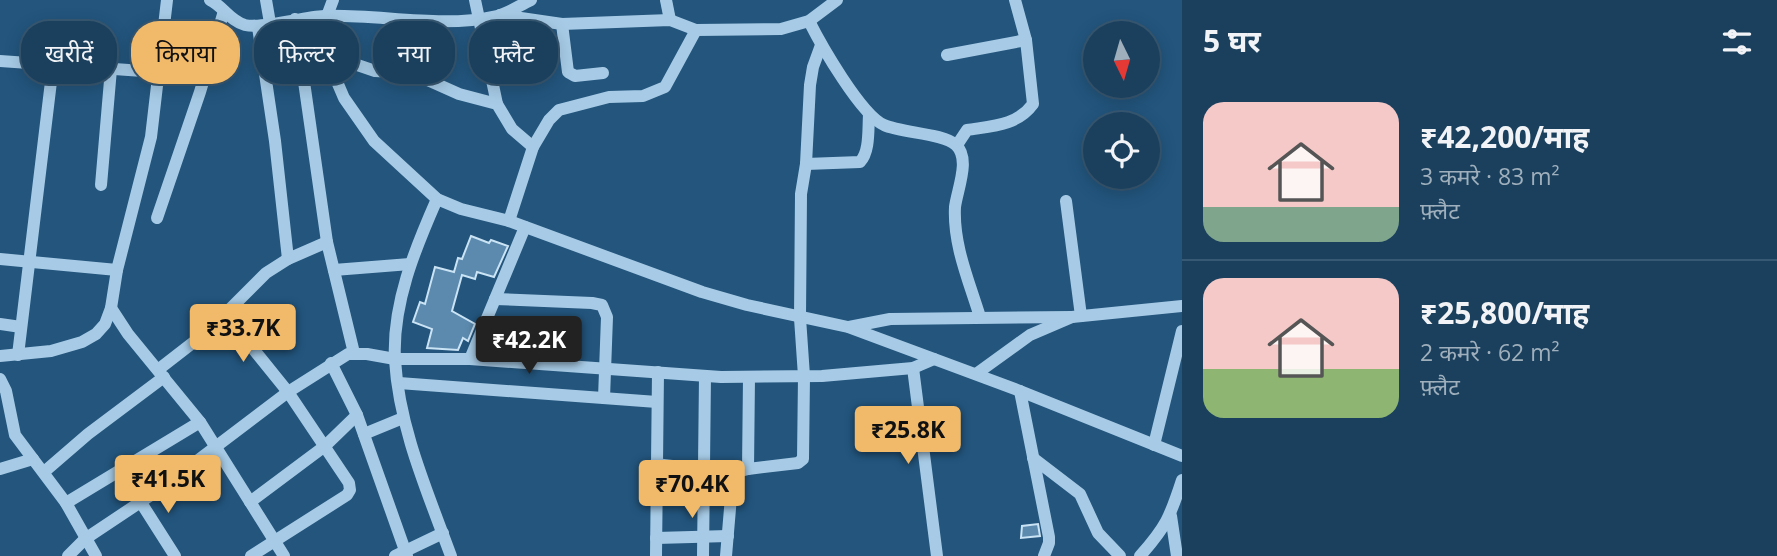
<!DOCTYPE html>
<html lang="hi">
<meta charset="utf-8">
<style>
:root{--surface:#1a405e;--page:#274b67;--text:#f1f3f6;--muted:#9fafbc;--line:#385973;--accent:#f1ba6a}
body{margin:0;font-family:"Open Sans","Noto Sans Devanagari",sans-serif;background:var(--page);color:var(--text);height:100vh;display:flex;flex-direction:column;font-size:26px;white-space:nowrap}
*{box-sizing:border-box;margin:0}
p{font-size:23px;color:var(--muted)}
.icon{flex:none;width:38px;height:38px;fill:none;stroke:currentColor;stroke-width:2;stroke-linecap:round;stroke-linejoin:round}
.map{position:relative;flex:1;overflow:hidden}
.panel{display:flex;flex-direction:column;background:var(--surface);width:595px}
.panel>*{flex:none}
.top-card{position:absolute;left:21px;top:21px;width:665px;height:63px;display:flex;gap:14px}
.needle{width:46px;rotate:175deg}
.fabs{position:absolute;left:1083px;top:21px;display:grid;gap:14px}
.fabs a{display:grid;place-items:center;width:77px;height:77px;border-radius:50%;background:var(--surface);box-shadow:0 4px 18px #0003,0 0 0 2px var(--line);font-size:35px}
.price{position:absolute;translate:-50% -60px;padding:0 16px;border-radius:7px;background:var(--accent);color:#111;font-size:23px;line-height:46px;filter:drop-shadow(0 2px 4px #0008)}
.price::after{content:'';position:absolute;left:50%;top:42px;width:21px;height:16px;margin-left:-10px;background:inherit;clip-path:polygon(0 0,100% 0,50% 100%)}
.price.current{background:#222;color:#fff}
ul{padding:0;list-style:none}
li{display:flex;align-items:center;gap:21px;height:175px;padding:0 21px}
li+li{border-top:2px solid var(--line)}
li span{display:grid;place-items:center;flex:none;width:196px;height:140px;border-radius:21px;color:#555}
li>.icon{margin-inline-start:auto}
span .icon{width:84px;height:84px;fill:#fffc;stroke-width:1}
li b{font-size:30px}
h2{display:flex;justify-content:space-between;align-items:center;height:84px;padding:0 21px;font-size:30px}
.tag{padding:0 24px;border-radius:28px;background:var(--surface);box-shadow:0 4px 18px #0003,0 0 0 2px var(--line);font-size:24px;line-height:63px}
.tag.current{background:var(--accent);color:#111}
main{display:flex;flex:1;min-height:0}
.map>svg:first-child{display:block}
.building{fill:#5c8aae;stroke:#cae3f5;stroke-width:2}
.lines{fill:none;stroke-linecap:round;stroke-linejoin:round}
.minor{stroke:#a7cbe6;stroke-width:12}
</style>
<main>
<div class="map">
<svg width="1182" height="556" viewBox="0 0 1182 556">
<rect width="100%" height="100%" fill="#23557d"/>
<!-- building -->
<g class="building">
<path d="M471 236 489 243 491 240 508 246 494 277 477 272 475 279 462 275 452 311 475 324 468 341 463 338 458 350 427 348 432 329 413 322 420 302 425 304 435 267 454 272 458 258 462 259Z"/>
<path d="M1038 524 1040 536 1021 538 1022 526Z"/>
</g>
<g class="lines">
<!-- minor -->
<g class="minor">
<path d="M210 0C223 6 230 21 245 25 262 29 303 17 324 16 381 14 440 29 497 16 509 13 520 5 531 0"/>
<path d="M266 0 270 23"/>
<path d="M333 0 327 16 328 37 338 84 344 98 374 141 437 199 461 209 509 221 702 292 747 305 848 327 1020 391 1182 456"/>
<path d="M475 0 497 104"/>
<path d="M666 0 670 20"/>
<path d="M500 15 562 24 670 20 696 30 781 29 809 21 837 0"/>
<path d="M295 19 327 242 354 353"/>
<path d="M809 21C821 45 861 115 884 125 901 133 943 133 956 145 971 159 957 190 955 207 953 245 969 281 980 317"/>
<path d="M562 24 568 72 575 76 603 73"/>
<path d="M258 27 275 141 288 259"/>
<path d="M947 55 1026 40"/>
<path d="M331 56 375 71 412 73 459 94 497 104 512 129 533 147"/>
<path d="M0 61 157 72"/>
<path d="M957 145 967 130C991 126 1017 126 1033 104L1026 40 1015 0"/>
<path d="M806 164 860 162C870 152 868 129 869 115"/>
<path d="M101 185 111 69"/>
<path d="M437 199C415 249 392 304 395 360 399 428 428 493 451 556"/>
<path d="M1066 201 1081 316"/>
<path d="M157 218 200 92 224 11"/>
<path d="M509 221 533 147 549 120 559 110 609 97 643 96 665 87 696 30"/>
<path d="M0 259 117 270"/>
<path d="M334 270 410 264"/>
<path d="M495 299 592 303 602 305 607 317 604 398"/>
<path d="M111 308 128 334 200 422 284 556"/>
<path d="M225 314 288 392 349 483 350 490 347 495 251 556"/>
<path d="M0 324 21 327"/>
<path d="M849 327 890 319 1072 317"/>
<path d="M18 355 53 65"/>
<path d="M0 356 51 351 82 342 96 334 105 324 111 308 117 270 151 137 167 0"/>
<path d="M470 359 525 227"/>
<path d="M331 363 357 415 407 556"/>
<path d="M913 368 937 556"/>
<path d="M159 369 208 331 266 273 288 259 327 242"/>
<path d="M976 374 1030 335 1072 317 1182 306"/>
<path d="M0 379 6 391 15 435 66 503 96 556"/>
<path d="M399 383 657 402"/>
<path d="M1020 391 1049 537V543L1044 556"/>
<path d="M364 434 403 418"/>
<path d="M1154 445 1182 331"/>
<path d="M1033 458 1080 494 1098 533 1120 556"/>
<path d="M655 464 733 473 748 469 798 463 803 459 804 376 800 318 801 194 806 164 810 85 813 67 821 45"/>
<path d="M0 469 33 459"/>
<path d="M748 469 749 377"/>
<path d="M44 472 88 434 164 377"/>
<path d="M140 501 175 556"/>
<path d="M250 502 325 446 357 415"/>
<path d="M66 503 200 422"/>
<path d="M1171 516 1177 556"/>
<path d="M656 538 728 536"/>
<path d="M68 556 85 539 160 489 288 392 348 354H367L395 359H470L721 377 822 376 913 368 934 359"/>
<path d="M395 556 443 533"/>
<path d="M656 556 658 372"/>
<path d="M703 556 705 376"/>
<path d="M726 556 733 473"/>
<path d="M1140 556C1166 527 1170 517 1182 480"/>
</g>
</g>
</svg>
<div class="fabs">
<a><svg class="needle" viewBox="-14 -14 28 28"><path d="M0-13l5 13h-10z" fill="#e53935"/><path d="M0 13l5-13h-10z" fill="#9fafbc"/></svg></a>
<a><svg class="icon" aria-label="locate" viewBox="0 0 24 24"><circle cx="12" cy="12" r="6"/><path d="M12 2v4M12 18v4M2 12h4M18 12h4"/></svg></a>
</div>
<b class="price" style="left:243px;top:364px">₹33.7K</b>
<b class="price current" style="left:529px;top:376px">₹42.2K</b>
<b class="price" style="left:908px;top:466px">₹25.8K</b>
<b class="price" style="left:168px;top:515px">₹41.5K</b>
<b class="price" style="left:692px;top:520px">₹70.4K</b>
<div class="top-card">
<a class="tag">खरीदें</a>
<a class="tag current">किराया</a>
<a class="tag">फ़िल्टर</a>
<a class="tag">नया</a>
<a class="tag">फ़्लैट</a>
</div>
</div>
<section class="panel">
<h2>5 घर<svg class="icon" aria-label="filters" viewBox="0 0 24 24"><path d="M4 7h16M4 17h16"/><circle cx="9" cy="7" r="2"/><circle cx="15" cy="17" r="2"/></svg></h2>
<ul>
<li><span style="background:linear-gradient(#f6c9c9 75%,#7fa58c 0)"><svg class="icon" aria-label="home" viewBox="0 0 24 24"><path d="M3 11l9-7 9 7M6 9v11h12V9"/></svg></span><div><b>₹42,200/माह</b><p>3 कमरे · 83 m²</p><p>फ़्लैट</p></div></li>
<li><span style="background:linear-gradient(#f6c9c9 65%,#8fb573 0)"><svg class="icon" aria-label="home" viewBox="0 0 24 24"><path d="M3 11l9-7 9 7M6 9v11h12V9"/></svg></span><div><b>₹25,800/माह</b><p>2 कमरे · 62 m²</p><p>फ़्लैट</p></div></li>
</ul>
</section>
</main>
